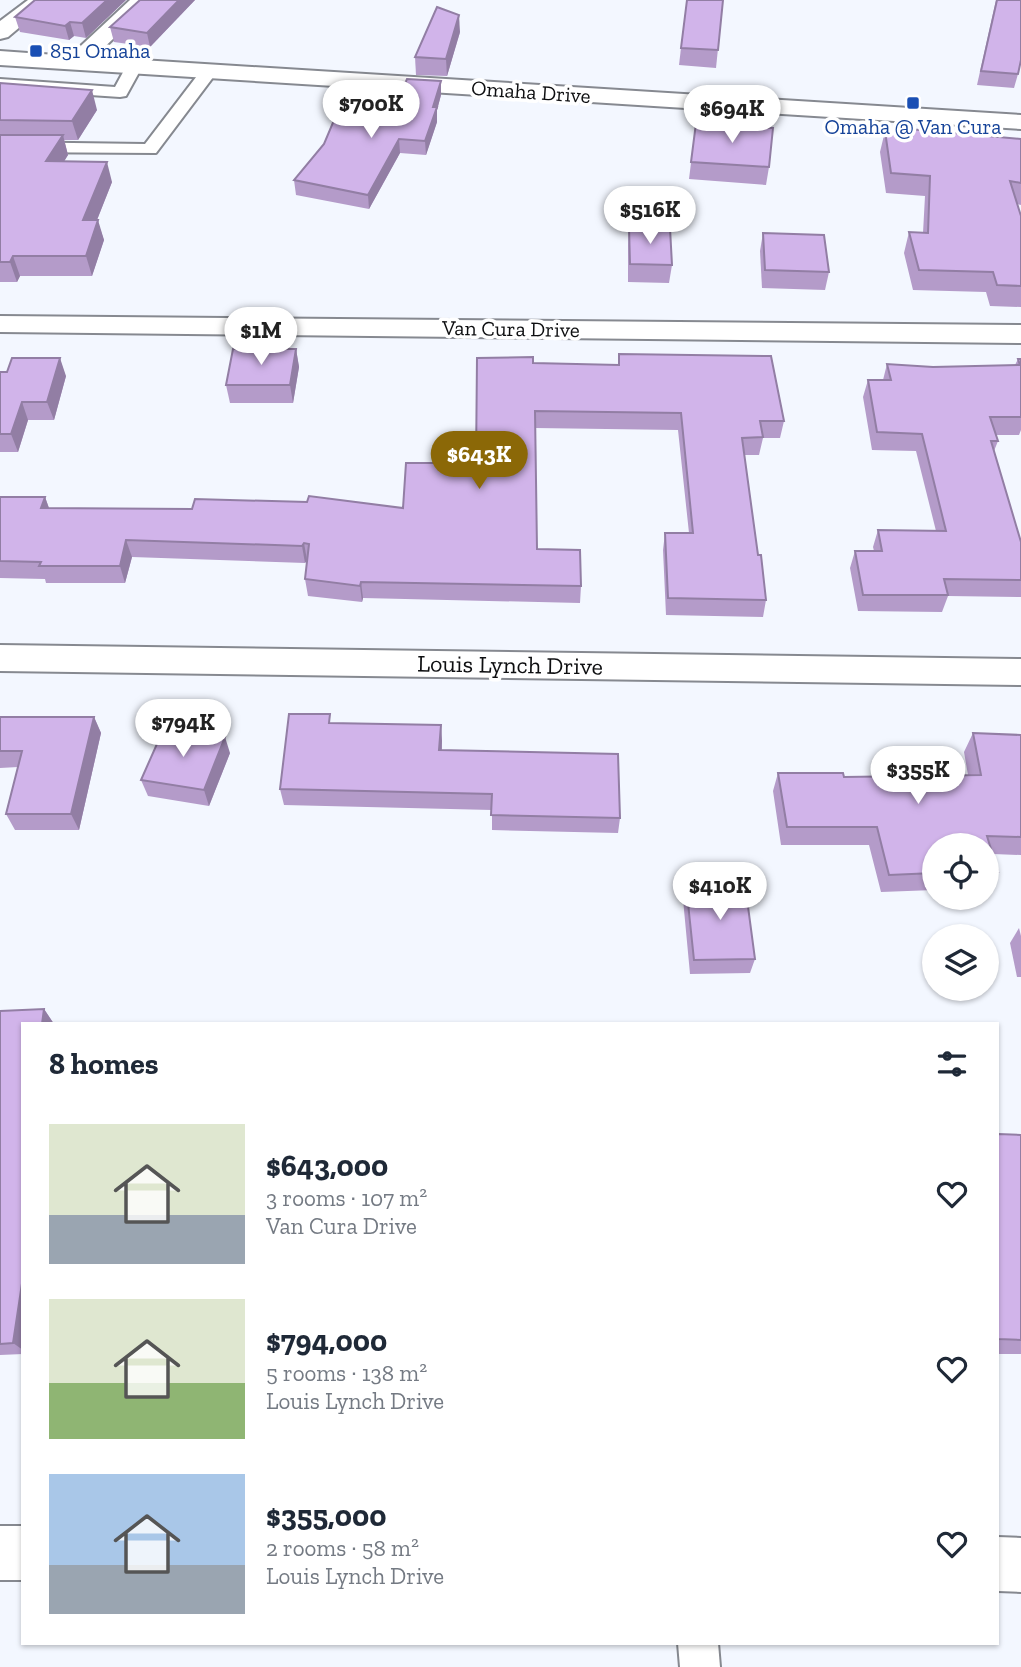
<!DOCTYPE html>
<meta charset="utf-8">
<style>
:root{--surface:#fff;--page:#f2f2f3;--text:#1f2937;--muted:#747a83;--accent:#8b6807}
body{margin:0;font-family:"Zilla Slab",serif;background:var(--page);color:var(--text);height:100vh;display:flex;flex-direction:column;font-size:26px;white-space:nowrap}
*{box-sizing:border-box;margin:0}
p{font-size:23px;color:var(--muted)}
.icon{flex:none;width:38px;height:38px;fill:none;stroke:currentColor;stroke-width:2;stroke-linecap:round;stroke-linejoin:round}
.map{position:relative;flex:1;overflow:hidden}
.details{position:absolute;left:21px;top:1022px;width:978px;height:623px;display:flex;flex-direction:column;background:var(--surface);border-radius:0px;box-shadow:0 2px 5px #0004}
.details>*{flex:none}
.fabs{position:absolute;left:922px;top:833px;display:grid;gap:14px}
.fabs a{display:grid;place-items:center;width:77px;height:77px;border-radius:50%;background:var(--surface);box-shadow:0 2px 5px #0004;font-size:35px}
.price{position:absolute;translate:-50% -60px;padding:0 16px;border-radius:24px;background:#fff;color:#222;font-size:23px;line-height:46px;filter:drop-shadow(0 2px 4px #0008)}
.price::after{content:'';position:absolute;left:50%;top:42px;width:21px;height:16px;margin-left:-10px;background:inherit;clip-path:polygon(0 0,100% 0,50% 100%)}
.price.current{background:var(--accent);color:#fff}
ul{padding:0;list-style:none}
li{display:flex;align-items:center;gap:21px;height:175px;padding:0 28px}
li span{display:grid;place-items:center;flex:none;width:196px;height:140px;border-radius:0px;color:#555}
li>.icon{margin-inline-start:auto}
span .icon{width:84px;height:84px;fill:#fffc;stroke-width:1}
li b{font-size:30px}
h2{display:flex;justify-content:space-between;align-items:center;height:84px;padding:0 28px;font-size:30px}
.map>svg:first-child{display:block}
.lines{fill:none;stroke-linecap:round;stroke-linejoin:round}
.lane-casing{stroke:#868990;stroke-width:4}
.street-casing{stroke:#868990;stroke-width:4}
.lane{fill:#fff;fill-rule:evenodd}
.street{fill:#fff;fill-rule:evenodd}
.wall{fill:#b49bc9}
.shaded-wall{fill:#927ea4}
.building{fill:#d1b4ea;stroke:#927ea4;stroke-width:2}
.transit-dot{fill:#1a4fb4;stroke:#fff;stroke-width:2.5}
.labels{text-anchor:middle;stroke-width:7;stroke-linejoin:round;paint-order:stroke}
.far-transit-label{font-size:21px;fill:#164399;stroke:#fff;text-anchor:start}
.far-street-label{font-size:21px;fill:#0d0e10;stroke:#fff}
.street-label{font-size:24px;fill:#0d0e10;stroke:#fff}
</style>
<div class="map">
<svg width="1021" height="1667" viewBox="0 0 1021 1667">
<rect width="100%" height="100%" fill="#f3f7ff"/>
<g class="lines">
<defs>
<g id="lane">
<path d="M134 62 142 67 126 96 120 97 0 89V79L115 87 128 63Z"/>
<path d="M209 67 217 72 156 153 0 152V142L145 144 203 68Z"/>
<path d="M678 1643H718L720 1667H680Z"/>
</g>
<g id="street">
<path d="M28 0H52L8 37 0 39V21Z"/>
<path d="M130 0H154L94 57 1021 115V129L0 65V51L70 56Z"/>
<path d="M0 316 1021 325V343L0 332Z"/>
<path d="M0 645 1021 659V685L0 671Z"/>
<rect x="0" y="1526" width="23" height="54"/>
<path d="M998 1537 1021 1538V1592L998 1591Z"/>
</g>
</defs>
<!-- lane casing -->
<use href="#lane" class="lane-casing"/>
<!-- street casing -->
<use href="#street" class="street-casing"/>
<!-- lane -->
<use href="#lane" class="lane"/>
<!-- street -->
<use href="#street" class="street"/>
</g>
<!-- wall -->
<g class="wall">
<path d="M126 0 86 38 74 36 69 40 20 32 15 17Z"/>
<path d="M140 0H195L150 47 114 42 110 27Z"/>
<path d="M723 0 716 68 679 65 681 48Z"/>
<path d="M996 0H1021L1018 74 1014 88 977 85Z"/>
<path d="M460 32 447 76 416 75 415 57Z"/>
<path d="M0 83 97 110 78 140H64L68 155 64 161 112 182 97 220 104 240 92 276H20L17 282H0Z"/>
<path d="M441 95 437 110V122L426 155 400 153 369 209 296 195 294 180 359 115 393 111Z"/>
<path d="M696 123 769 167 766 185 689 179Z"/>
<path d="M909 129 1021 139V205L1017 204 1021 216V307L990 306 986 292 913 290 904 253 909 232 923 233 925 196 886 193 880 152 885 131 908 133Z"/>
<path d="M629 227 672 265 669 283 628 282V245Z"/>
<path d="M763 233 829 272 825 290 762 288 760 251Z"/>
<path d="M296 349 299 367 293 403H230L226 385Z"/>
<path d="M619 354 784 421 780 438H763L759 455H744L758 555 766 600 763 617 666 615 663 550 665 533H689L678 430 535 428 537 549 581 586 580 603 363 598 362 602 308 596 305 579 307 560 305 563 132 557 125 583H46L45 579 0 578V497H45L49 508 192 509 403 508 476 463 533 363 618 365Z"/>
<path d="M1018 359H1021V430L1019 435H996L998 441 994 451 1021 542V597L948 596 942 612 858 611 850 568 855 551H874L873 547 878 530 936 531 916 451 872 450 863 397 868 380H883L887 364 933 367 1015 365Z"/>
<path d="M0 372 66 376 54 420H28L18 452H0Z"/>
<path d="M0 717H94L101 733 79 830H15L6 814 18 767 0 768Z"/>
<path d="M331 723 441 725 442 750 620 818 618 833 492 830V810L284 805 280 789Z"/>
<path d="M973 733 1021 735V855L993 854 998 872 987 889V845H934V890L881 892 869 845H781L773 791 778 773 844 777 968 775 964 752Z"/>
<path d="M230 753 209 806 148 796 141 780Z"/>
<path d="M686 884 755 959 750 973 690 974 683 899Z"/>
<path d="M1019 928 1021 936V977H1017L1010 943Z"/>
<path d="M44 1009 54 1024H23V1354L0 1355V1011Z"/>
<path d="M998 1134 1021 1135V1354H998Z"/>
</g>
<!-- shaded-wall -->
<g class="shaded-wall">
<path d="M107 0H126L86 38 82 23Z"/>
<path d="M179 0H195L150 47 147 33Z"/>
<path d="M459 15 460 32 447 76 446 59Z"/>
<path d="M70 22 74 36 69 40 65 26Z"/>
<path d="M441 81V95L437 110V122L426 155 425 141 433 107Z"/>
<path d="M92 90 97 110 78 140 72 121Z"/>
<path d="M63 135 68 155 52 181 46 161Z"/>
<path d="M399 139 400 153 369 209 368 195Z"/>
<path d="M107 162 112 182 89 240 83 220Z"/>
<path d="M98 220 104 240 92 276 86 256Z"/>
<path d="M13 256 20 276 17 282 10 262Z"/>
<path d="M296 349 299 367 293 403 290 385Z"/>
<path d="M60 358 66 376 54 420 47 402Z"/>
<path d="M22 402 28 420 18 452 11 434Z"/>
<path d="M45 497 51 514 41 508Z"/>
<path d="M126 540 132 557 125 583 120 566Z"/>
<path d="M304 543 307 560 305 563 302 546Z"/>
<path d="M361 582 363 598 362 602 360 586Z"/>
<path d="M94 717 101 733 79 830 71 814Z"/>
<path d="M441 725 442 741 441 766 439 750Z"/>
<path d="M225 737 230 753 209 806 204 790Z"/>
<path d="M44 1009 54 1024H42Z"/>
<path d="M23 1277V1350L13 1343Z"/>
</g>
<!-- building -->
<g class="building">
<path d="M35 0H107L82 23 70 22 65 26 15 17Z"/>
<path d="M140 0H179L147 33 110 27Z"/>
<path d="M687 0H723L718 50 681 48Z"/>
<path d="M997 0H1021V60L1018 74 981 71Z"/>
<path d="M437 7 459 15 446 59 415 57Z"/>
<path d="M407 79 441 81 433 107H437L425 141 399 139 368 195 294 180 324 144 337 113 359 115 360 109 393 111Z"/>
<path d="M0 83 92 90 72 121 0 120Z"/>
<path d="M696 123 773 128 769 167 691 162Z"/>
<path d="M909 129 1021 139V183L1010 181 1021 216V286L997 285 993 272 919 270 909 232 928 233 930 176 891 173 885 131 910 134Z"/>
<path d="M0 135H63L46 161 107 162 83 220H98L86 256H13L10 262H0Z"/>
<path d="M629 227 670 228 672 265 630 264Z"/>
<path d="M763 233 824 235 829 272 765 270Z"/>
<path d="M233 349H296L290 385H226Z"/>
<path d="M619 354 771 356 784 421H760L763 437 742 438 758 555H761L766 600 668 598 665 533H693L681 413 535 411 537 549 580 550 581 586 361 582 360 586 305 579 309 544 304 543 302 546 126 540 120 566H39L41 562 0 561V497H45L41 508 192 509 195 499 307 502 309 496 403 508 406 463H476L477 358 533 357V363L619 365Z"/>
<path d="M12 358H60L47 402H22L11 434H0V372H7Z"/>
<path d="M1018 359H1021V417H990L998 441H991L1021 542V580L944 579 948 595H863L855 551H882L878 530 946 531 922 434 877 432 868 380H891L887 364 933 367 1020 365Z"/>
<path d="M289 714H330L329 723 441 725 439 750 618 754 620 818 491 815 492 794 280 789Z"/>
<path d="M0 717H94L71 814H6L22 751H0Z"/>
<path d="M164 728 225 737 204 790 141 780Z"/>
<path d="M973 733 1021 735V837L987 836 998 872H987V845H934V873L889 875 877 827H787L778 773H843L844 777 981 775Z"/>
<path d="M686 884H745L755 959 694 960Z"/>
<path d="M44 1009 42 1024H23V1277L13 1343 0 1344V1011Z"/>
<path d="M998 1134 1021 1135V1340L998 1339Z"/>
</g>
<!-- markers -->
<g class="transit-dot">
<rect x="29" y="44" width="14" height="14" rx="3.5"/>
<rect x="906" y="96" width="14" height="14" rx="3.5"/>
</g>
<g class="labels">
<!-- far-transit labels -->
<g class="far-transit-label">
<text x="50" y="58">851 Omaha</text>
<text x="913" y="134" text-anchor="middle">Omaha @ Van Cura</text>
</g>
<!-- far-street labels -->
<g class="far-street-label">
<text transform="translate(531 92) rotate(4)" y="7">Omaha Drive</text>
<text transform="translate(511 329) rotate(1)" y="7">Van Cura Drive</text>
</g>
<!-- street labels -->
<g class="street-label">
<text transform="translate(510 665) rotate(1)" y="8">Louis Lynch Drive</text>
</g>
</g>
</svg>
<div class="fabs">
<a><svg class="icon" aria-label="locate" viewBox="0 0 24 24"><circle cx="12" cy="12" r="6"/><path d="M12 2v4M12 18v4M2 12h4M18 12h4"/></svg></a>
<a><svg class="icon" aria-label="layers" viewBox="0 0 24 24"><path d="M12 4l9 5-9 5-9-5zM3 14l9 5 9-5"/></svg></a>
</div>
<b class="price" style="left:371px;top:140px">$700K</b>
<b class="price" style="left:732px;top:145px">$694K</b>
<b class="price" style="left:650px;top:246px">$516K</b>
<b class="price" style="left:261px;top:367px">$1M</b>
<b class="price current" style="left:479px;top:491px">$643K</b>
<b class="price" style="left:183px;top:759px">$794K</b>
<b class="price" style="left:918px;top:806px">$355K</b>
<b class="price" style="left:720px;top:922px">$410K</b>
<section class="details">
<h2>8 homes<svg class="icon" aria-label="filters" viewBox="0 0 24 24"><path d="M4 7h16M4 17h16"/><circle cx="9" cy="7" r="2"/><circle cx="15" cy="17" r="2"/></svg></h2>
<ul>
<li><span style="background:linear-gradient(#dfe7d0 65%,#9aa5b1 0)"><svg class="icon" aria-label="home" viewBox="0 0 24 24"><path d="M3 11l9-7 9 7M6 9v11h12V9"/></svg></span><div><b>$643,000</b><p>3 rooms · 107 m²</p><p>Van Cura Drive</p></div><svg class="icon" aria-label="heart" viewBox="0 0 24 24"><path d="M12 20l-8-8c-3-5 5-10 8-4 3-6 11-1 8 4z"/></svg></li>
<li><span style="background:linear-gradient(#dfe7d0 60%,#8fb573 0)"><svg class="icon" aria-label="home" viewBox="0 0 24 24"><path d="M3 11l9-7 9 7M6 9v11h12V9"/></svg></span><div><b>$794,000</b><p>5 rooms · 138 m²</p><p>Louis Lynch Drive</p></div><svg class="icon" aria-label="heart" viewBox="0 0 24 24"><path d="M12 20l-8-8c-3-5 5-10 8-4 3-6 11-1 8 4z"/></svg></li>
<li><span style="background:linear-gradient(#a9c7e8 65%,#9aa5b1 0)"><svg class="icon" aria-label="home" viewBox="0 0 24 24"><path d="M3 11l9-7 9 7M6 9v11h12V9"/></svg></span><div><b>$355,000</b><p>2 rooms · 58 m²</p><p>Louis Lynch Drive</p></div><svg class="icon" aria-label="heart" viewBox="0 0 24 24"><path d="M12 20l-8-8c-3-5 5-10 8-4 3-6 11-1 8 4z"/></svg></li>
</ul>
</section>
</div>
